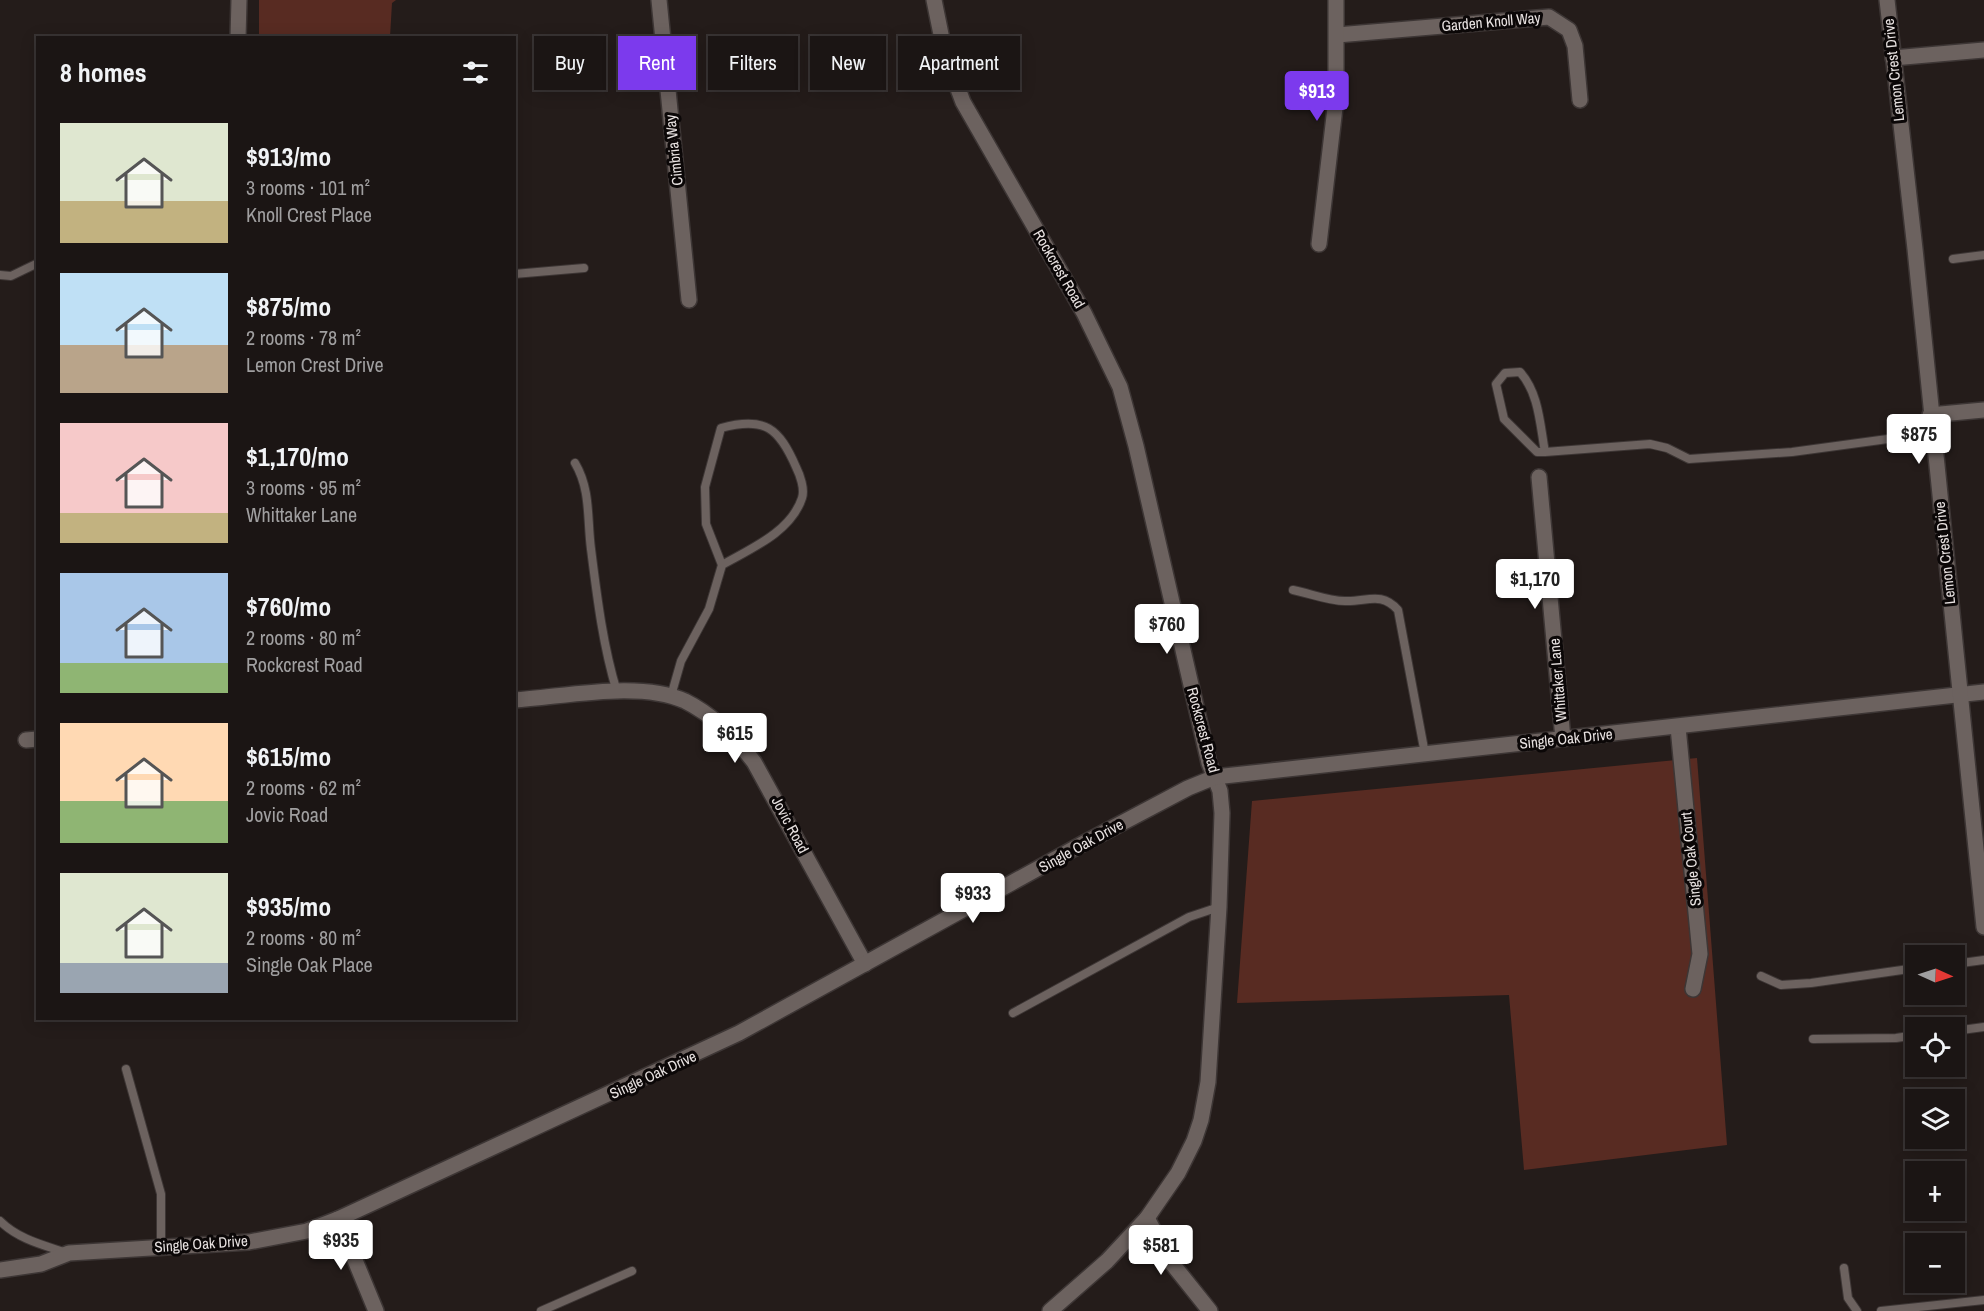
<!DOCTYPE html>
<meta charset="utf-8">
<style>
:root{--surface:#1b1514;--page:#241e1d;--text:#f1f3f6;--muted:#a09fa0;--line:#393434;--accent:#7c3aed}
body{margin:0;font-family:"Archivo Narrow",sans-serif;background:var(--page);color:var(--text);height:100vh;display:flex;flex-direction:column;font-size:22px;white-space:nowrap}
*{box-sizing:border-box;margin:0}
p{font-size:20px;color:var(--muted)}
.icon{flex:none;width:33px;height:33px;fill:none;stroke:currentColor;stroke-width:2;stroke-linecap:round;stroke-linejoin:round}
.map{position:relative;flex:1;overflow:hidden}
.panel{position:absolute;left:36px;top:36px;width:480px;height:984px;display:flex;flex-direction:column;background:var(--surface);border-radius:0px;box-shadow:0 3px 15px #0003,0 0 0 2px var(--line)}
.panel>*{flex:none}
.hud{position:absolute;left:534px;top:36px;width:570px;height:54px;display:flex;gap:12px}
.needle{width:39px;rotate:93deg}
.controls{position:absolute;left:1905px;top:945px;display:grid;gap:12px}
.controls a{display:grid;place-items:center;width:60px;height:60px;border-radius:0px;background:var(--surface);box-shadow:0 3px 15px #0003,0 0 0 2px var(--line);font-size:30px}
.price{position:absolute;translate:-50% -51px;padding:0 14px;border-radius:6px;background:#fff;color:#222;font-size:20px;line-height:39px;filter:drop-shadow(0 2px 3px #0008)}
.price::after{content:'';position:absolute;left:50%;top:36px;width:18px;height:14px;margin-left:-9px;background:inherit;clip-path:polygon(0 0,100% 0,50% 100%)}
.price.active{background:var(--accent);color:#fff}
ul{padding:0;list-style:none}
li{display:flex;align-items:center;gap:18px;height:150px;padding:0 24px}
li span{display:grid;place-items:center;flex:none;width:168px;height:120px;border-radius:0px;color:#555}
li>.icon{margin-inline-start:auto}
span .icon{width:72px;height:72px;fill:#fffc;stroke-width:1}
li b{font-size:26px}
h2{display:flex;justify-content:space-between;align-items:center;height:72px;padding:0 24px;font-size:26px}
.tag{padding:0 21px;border-radius:0px;background:var(--surface);box-shadow:0 3px 15px #0003,0 0 0 2px var(--line);font-size:21px;line-height:54px}
.tag.active{background:var(--accent);color:#fff}
.map>svg:first-child{display:block}
.green{fill:#582b22}
.lines{fill:none;stroke-linecap:round;stroke-linejoin:round}
.service-casing{stroke:#3d3635;stroke-width:10}
.minor-casing{stroke:#3d3635;stroke-width:18}
.tertiary-casing{stroke:#3d3635;stroke-width:18}
.service{stroke:#6c625f;stroke-width:8}
.minor{stroke:#6c625f;stroke-width:15}
.tertiary{stroke:#6c625f;stroke-width:15}
.labels{text-anchor:middle;stroke-width:6;stroke-linejoin:round;paint-order:stroke}
.street-label{font-size:15px;fill:#e8e2e1;stroke:#0b0707}
</style>
<div class="map">
<svg width="1984" height="1311" viewBox="0 0 1984 1311">
<rect width="100%" height="100%" fill="#241c1a"/>
<!-- green -->
<g class="green">
<path d="M259 0H396L392 3 390 37H259Z"/>
<path d="M1697 758 1727 1145 1524 1170 1509 995 1237 1003 1252 801Z"/>
</g>
<g class="lines">
<defs>
<g id="service">
<path d="M1953 259 1984 255"/>
<path d="M514 274 584 268"/>
<path d="M0 275 11 276 38 263"/>
<path d="M1545 452C1540 425 1539 393 1520 372L1505 373 1496 384 1504 419 1537 452H1545L1650 444 1667 448 1689 459 1792 452 1932 433"/>
<path d="M575 463C591 490 587 519 591 549 597 597 603 646 617 692"/>
<path d="M1293 590C1309 593 1328 601 1345 601 1367 602 1381 591 1398 610L1425 754"/>
<path d="M671 696 681 661 709 609 722 565 706 524 705 487 721 428C765 416 779 428 796 467 800 475 805 489 802 498 791 532 750 549 722 565"/>
<path d="M1954 964 1984 960"/>
<path d="M1761 976 1781 985 1811 983 1916 968"/>
<path d="M1013 1013 1189 917 1219 907"/>
<path d="M1954 1031 1984 1027"/>
<path d="M1813 1039 1896 1038 1916 1035"/>
<path d="M126 1069 161 1194V1247"/>
<path d="M0 1221C18 1239 43 1245 67 1253"/>
<path d="M1844 1268 1848 1298 1857 1311"/>
<path d="M541 1311 632 1271"/>
<path d="M1881 1311 1984 1300"/>
</g>
<g id="minor">
<path d="M659 0 689 300"/>
<path d="M934 0 945 54 963 102 1084 313 1120 387 1136 446 1209 763 1220 791 1222 813 1219 907 1208 1082 1201 1120 1194 1141 1178 1173 1147 1218 1107 1261 1050 1311"/>
<path d="M1337 35 1549 17 1569 30 1575 46 1580 100"/>
<path d="M238 38 239 0"/>
<path d="M1893 58 1984 50"/>
<path d="M1319 244 1336 99V0"/>
<path d="M1930 415 1984 410"/>
<path d="M1539 477 1563 739"/>
<path d="M514 700C564 697 639 680 685 701 713 715 735 737 754 762L865 964"/>
<path d="M1678 727 1700 954 1693 989"/>
<path d="M26 740 38 739"/>
<path d="M1147 1218 1170 1261 1210 1311"/>
<path d="M338 1219 376 1311"/>
<path d="M0 1270 41 1264 69 1253 249 1242 307 1231 338 1219 739 1033 1084 843 1188 788 1215 777 1984 692"/>
</g>
<path id="tertiary" d="M1887 0 1915 249 1984 927"/>
</defs>
<!-- service casing -->
<use href="#service" class="service-casing"/>
<!-- minor casing -->
<use href="#minor" class="minor-casing"/>
<!-- tertiary casing -->
<use href="#tertiary" class="tertiary-casing"/>
<!-- service -->
<use href="#service" class="service"/>
<!-- minor -->
<use href="#minor" class="minor"/>
<!-- tertiary -->
<use href="#tertiary" class="tertiary"/>
</g>
<g class="labels">
<!-- street labels -->
<g class="street-label">
<text transform="translate(1491 22) rotate(-5)" y="5">Garden Knoll Way</text>
<text transform="translate(1894 70) rotate(-96)" y="5">Lemon Crest Drive</text>
<text transform="translate(674 150) rotate(-96)" y="5">Cimbria Way</text>
<text transform="translate(1059 269) rotate(60)" y="5">Rockcrest Road</text>
<text transform="translate(1945 553) rotate(-96)" y="5">Lemon Crest Drive</text>
<text transform="translate(1558 680) rotate(-95)" y="5">Whittaker Lane</text>
<text transform="translate(1203 730) rotate(75)" y="5">Rockcrest Road</text>
<text transform="translate(1566 739) rotate(-6)" y="5">Single Oak Drive</text>
<text transform="translate(790 825) rotate(62)" y="5">Jovic Road</text>
<text transform="translate(1081 846) rotate(-29)" y="5">Single Oak Drive</text>
<text transform="translate(1691 859) rotate(-96)" y="5">Single Oak Court</text>
<text transform="translate(653 1075) rotate(-25)" y="5">Single Oak Drive</text>
<text transform="translate(201 1244) rotate(-4)" y="5">Single Oak Drive</text>
</g>
</g>
</svg>
<div class="controls">
<a><svg class="needle" viewBox="-14 -14 28 28"><path d="M0-13l5 13h-10z" fill="#e53935"/><path d="M0 13l5-13h-10z" fill="#a09fa0"/></svg></a>
<a><svg class="icon" aria-label="locate" viewBox="0 0 24 24"><circle cx="12" cy="12" r="6"/><path d="M12 2v4M12 18v4M2 12h4M18 12h4"/></svg></a>
<a><svg class="icon" aria-label="layers" viewBox="0 0 24 24"><path d="M12 4l9 5-9 5-9-5zM3 14l9 5 9-5"/></svg></a>
<a>+</a>
<a>−</a>
</div>
<b class="price active" style="left:1317px;top:122px">$913</b>
<b class="price" style="left:1919px;top:465px">$875</b>
<b class="price" style="left:1535px;top:610px">$1,170</b>
<b class="price" style="left:1167px;top:655px">$760</b>
<b class="price" style="left:735px;top:764px">$615</b>
<b class="price" style="left:973px;top:924px">$933</b>
<b class="price" style="left:341px;top:1271px">$935</b>
<b class="price" style="left:1161px;top:1276px">$581</b>
<div class="hud">
<a class="tag">Buy</a>
<a class="tag active">Rent</a>
<a class="tag">Filters</a>
<a class="tag">New</a>
<a class="tag">Apartment</a>
</div>
<section class="panel">
<h2>8 homes<svg class="icon" aria-label="filters" viewBox="0 0 24 24"><path d="M4 7h16M4 17h16"/><circle cx="9" cy="7" r="2"/><circle cx="15" cy="17" r="2"/></svg></h2>
<ul>
<li><span style="background:linear-gradient(#dfe7d0 65%,#c2b280 0)"><svg class="icon" aria-label="home" viewBox="0 0 24 24"><path d="M3 11l9-7 9 7M6 9v11h12V9"/></svg></span><div><b>$913/mo</b><p>3 rooms · 101 m²</p><p>Knoll Crest Place</p></div></li>
<li><span style="background:linear-gradient(#bfe0f5 60%,#b9a48a 0)"><svg class="icon" aria-label="home" viewBox="0 0 24 24"><path d="M3 11l9-7 9 7M6 9v11h12V9"/></svg></span><div><b>$875/mo</b><p>2 rooms · 78 m²</p><p>Lemon Crest Drive</p></div></li>
<li><span style="background:linear-gradient(#f6c9c9 75%,#c2b280 0)"><svg class="icon" aria-label="home" viewBox="0 0 24 24"><path d="M3 11l9-7 9 7M6 9v11h12V9"/></svg></span><div><b>$1,170/mo</b><p>3 rooms · 95 m²</p><p>Whittaker Lane</p></div></li>
<li><span style="background:linear-gradient(#a9c7e8 75%,#8fb573 0)"><svg class="icon" aria-label="home" viewBox="0 0 24 24"><path d="M3 11l9-7 9 7M6 9v11h12V9"/></svg></span><div><b>$760/mo</b><p>2 rooms · 80 m²</p><p>Rockcrest Road</p></div></li>
<li><span style="background:linear-gradient(#ffd9b3 65%,#8fb573 0)"><svg class="icon" aria-label="home" viewBox="0 0 24 24"><path d="M3 11l9-7 9 7M6 9v11h12V9"/></svg></span><div><b>$615/mo</b><p>2 rooms · 62 m²</p><p>Jovic Road</p></div></li>
<li><span style="background:linear-gradient(#dfe7d0 75%,#9aa5b1 0)"><svg class="icon" aria-label="home" viewBox="0 0 24 24"><path d="M3 11l9-7 9 7M6 9v11h12V9"/></svg></span><div><b>$935/mo</b><p>2 rooms · 80 m²</p><p>Single Oak Place</p></div></li>
</ul>
</section>
</div>
